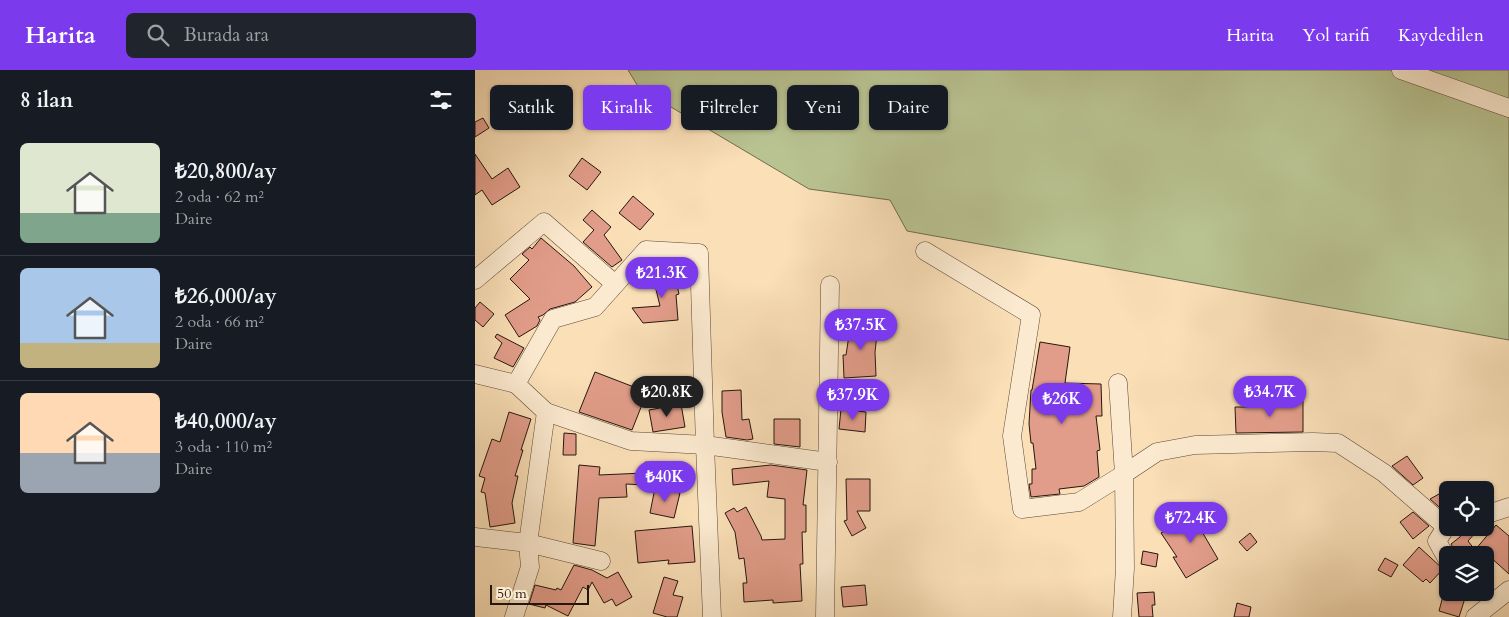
<!DOCTYPE html>
<html lang="tr">
<meta charset="utf-8">
<style>
:root{--surface:#171b24;--page:#20242c;--text:#f1f3f6;--muted:#9ea1a6;--line:#363941;--accent:#7c3aed}
body{margin:0;font-family:Cardo,serif;background:var(--page);color:var(--text);height:100vh;display:flex;flex-direction:column;font-size:19px;white-space:nowrap}
*{box-sizing:border-box;margin:0}
p{font-size:16px;color:var(--muted)}
.icon{flex:none;width:28px;height:28px;fill:none;stroke:currentColor;stroke-width:2;stroke-linecap:round;stroke-linejoin:round}
.map{position:relative;flex:1;overflow:hidden}
.details{display:flex;flex-direction:column;background:var(--surface);width:475px}
.details>*{flex:none}
.hud{position:absolute;left:15px;top:15px;width:475px;height:45px;display:flex;gap:10px}
.controls{position:absolute;left:964px;top:411px;display:grid;gap:10px}
.controls a{display:grid;place-items:center;width:55px;height:55px;border-radius:8px;background:var(--surface);box-shadow:0 1px 4px #0004;font-size:25px}
.scale{position:absolute;left:15px;bottom:12px;width:99px;box-sizing:border-box;padding-left:5px;border:2px solid #25160e;border-top:0;font-size:14px;line-height:18px;white-space:nowrap;color:#25160e;-webkit-text-stroke:4px #fcead0;paint-order:stroke}
.price{position:absolute;translate:-50% -42px;padding:0 11px;border-radius:18px;background:var(--accent);color:#fff;font-size:16px;line-height:32px;filter:drop-shadow(0 1px 2px #0008)}
.price::after{content:'';position:absolute;left:50%;top:30px;width:15px;height:11px;margin-left:-8px;background:inherit;clip-path:polygon(0 0,100% 0,50% 100%)}
.price.selected{background:#222;color:#fff}
ul{padding:0;list-style:none}
li{display:flex;align-items:center;gap:15px;height:125px;padding:0 20px}
li+li{border-top:1px solid var(--line)}
li span{display:grid;place-items:center;flex:none;width:140px;height:100px;border-radius:8px;color:#555}
li>.icon{margin-inline-start:auto}
span .icon{width:60px;height:60px;fill:#fffc;stroke-width:1}
li b{font-size:21px}
h2{display:flex;justify-content:space-between;align-items:center;height:60px;padding:0 20px;font-size:21px}
.tag{padding:0 18px;border-radius:8px;background:var(--surface);box-shadow:0 1px 4px #0004;font-size:18px;line-height:45px}
.tag.selected{background:var(--accent);color:#fff}
header{display:flex;align-items:center;gap:30px;box-sizing:border-box;height:70px;padding:0 25px;background:var(--accent);color:#fff}
header strong{font-size:24px}
nav{display:flex;gap:28px;margin-inline-start:auto;font-size:18px}
.search{width:350px;height:45px;background:var(--page);display:flex;align-items:center;gap:12px;box-sizing:border-box;padding:0 18px;border-radius:8px;color:var(--muted);font-size:19px}
main{display:flex;flex:1;min-height:0}
.map>svg:first-child{display:block}
.green{fill:#b9c392;stroke:#6f6c50}
.building{fill:#e29d8a;stroke:#25160e}
.lines{fill:none;stroke-linecap:round;stroke-linejoin:round}
.minor-casing{stroke:#5a4838;stroke-width:19}
.minor{stroke:#fcead0;stroke-width:18}
</style>
<header>
<strong>Harita</strong>
<div class="search"><svg class="icon" aria-label="search" viewBox="0 0 24 24"><circle cx="10" cy="10" r="6"/><path d="M15 15l6 6"/></svg>Burada ara</div>
<nav><a>Harita</a><a>Yol tarifi</a><a>Kaydedilen</a></nav>
</header>
<main>
<section class="details">
<h2>8 ilan<svg class="icon" aria-label="filters" viewBox="0 0 24 24"><path d="M4 7h16M4 17h16"/><circle cx="9" cy="7" r="2"/><circle cx="15" cy="17" r="2"/></svg></h2>
<ul>
<li><span style="background:linear-gradient(#dfe7d0 70%,#7fa58c 0)"><svg class="icon" aria-label="home" viewBox="0 0 24 24"><path d="M3 11l9-7 9 7M6 9v11h12V9"/></svg></span><div><b>₺20,800/ay</b><p>2 oda · 62 m²</p><p>Daire</p></div></li>
<li><span style="background:linear-gradient(#a9c7e8 75%,#c2b280 0)"><svg class="icon" aria-label="home" viewBox="0 0 24 24"><path d="M3 11l9-7 9 7M6 9v11h12V9"/></svg></span><div><b>₺26,000/ay</b><p>2 oda · 66 m²</p><p>Daire</p></div></li>
<li><span style="background:linear-gradient(#ffd9b3 60%,#9aa5b1 0)"><svg class="icon" aria-label="home" viewBox="0 0 24 24"><path d="M3 11l9-7 9 7M6 9v11h12V9"/></svg></span><div><b>₺40,000/ay</b><p>3 oda · 110 m²</p><p>Daire</p></div></li>
</ul>
</section>
<div class="map">
<svg width="1034" height="547" viewBox="0 0 1034 547">
<rect width="100%" height="100%" fill="#fadfb7"/>
<filter id="stains"><feTurbulence type="fractalNoise" baseFrequency=".004" numOctaves="4"/><feColorMatrix values="0 0 0 0 .2 0 0 0 0 .09 0 0 0 0 .02 0 0 0 .5 -.17"/></filter>
<radialGradient id="worn" r=".72"><stop offset=".6" stop-color="#630" stop-opacity="0"/><stop offset="1" stop-color="#630" stop-opacity=".3"/></radialGradient>
<!-- green -->
<path class="green" d="M153 0H1034V270L432 161 415 130 334 119 164 18Z"/>
<!-- building -->
<g class="building">
<path d="M8 48 14 58 0 67V52Z"/>
<path d="M0 84 17 109 33 98 45 117 17 135 7 120 0 125Z"/>
<path d="M107 88 126 102 112 120 94 106Z"/>
<path d="M158 126 179 144 165 160 144 143Z"/>
<path d="M117 140 136 157 129 165 147 190 137 197 108 172 119 160 108 150Z"/>
<path d="M66 168 99 196 117 217 100 232 75 239 68 245 63 247 65 250 62 256 44 267 30 245 55 229 35 209 54 190 47 184 55 177 57 179Z"/>
<path d="M198 198 204 224 201 225 203 250 168 253 157 238 185 236 177 203Z"/>
<path d="M5 232 19 244 8 257 0 250V238Z"/>
<path d="M376 252 403 256 400 282 401 306 369 308 368 285H371Z"/>
<path d="M22 264 49 278 38 297 19 288 27 273 20 267Z"/>
<path d="M565 272 595 277 590 313 626 314 627 346H621L625 380 622 381 624 407 609 416 584 419 585 424 556 427 554 414H557V399H561L558 373H556L554 354 556 320H557Z"/>
<path d="M120 302 172 322 157 360 104 342Z"/>
<path d="M266 320 267 350 274 349 278 369 272 370 251 367 247 342V321Z"/>
<path d="M815 331H828V362L761 363 760 337H777V333L791 332V335H815Z"/>
<path d="M206 334 210 357 178 362 174 340Z"/>
<path d="M366 339 391 342 390 362 364 359Z"/>
<path d="M34 342 56 349 46 380H48L40 406H43L37 433 40 453 15 457 10 423 6 422 10 408 4 406 17 369 25 372Z"/>
<path d="M299 349H325V377L299 374Z"/>
<path d="M89 363 101 364V385H88Z"/>
<path d="M932 386 948 408 938 415 917 396Z"/>
<path d="M170 392 190 394 189 416 151 414 152 427 124 428 120 476 98 473 104 395 125 397 124 405 169 403Z"/>
<path d="M296 395 332 400 328 435H331V462H327L328 494H325L327 531 298 533V530L269 532 268 513H272L269 488 264 489 260 462 250 443 259 438 262 442 271 437 286 466 287 470 310 469V429L292 427 294 411 258 415 257 399Z"/>
<path d="M371 409H395V441H382L391 458 377 466 369 451 372 450Z"/>
<path d="M180 418 205 423 199 448 175 443Z"/>
<path d="M964 424 967 429 972 426V443H971L955 429Z"/>
<path d="M733 440 740 453 726 460 743 489 711 508 698 487H702L686 463 697 457Z"/>
<path d="M938 442 954 456 938 469 925 452Z"/>
<path d="M1021 455 1034 466V504L1013 485H982L976 474 985 467 987 462 989 465 998 458 1001 462 993 471 1000 480Z"/>
<path d="M217 456 220 492 193 494 194 490 163 493 160 461Z"/>
<path d="M775 463 782 472 772 481 764 472Z"/>
<path d="M944 477 968 499 955 513 951 509 948 512 928 495Z"/>
<path d="M668 481 683 484 681 497 666 494Z"/>
<path d="M910 488 923 495 916 507 903 500Z"/>
<path d="M99 495 117 500 132 508 143 502 157 527 141 536 137 529 129 533 117 512 113 520 108 517 93 546 71 535 70 538 54 534 60 515 81 520 82 518 86 520Z"/>
<path d="M189 507 203 511 198 525 208 527 202 547H192L178 543Z"/>
<path d="M390 515 392 535 368 537 366 517Z"/>
<path d="M679 522 680 535H677L678 547H664L662 523Z"/>
<path d="M969 522H982L991 525 984 547 964 541Z"/>
<path d="M762 533 776 537 774 547H759Z"/>
</g>
<g class="lines">
<defs>
<g id="minor">
<path d="M926 0 1034 38"/>
<path d="M450 181 556 245 537 366 547 439 604 432 649 404 643 313"/>
<path d="M0 210 69 152 140 214"/>
<path d="M0 304 41 314"/>
<path d="M71 342 156 371 230 375 353 392"/>
<path d="M1010 445 1034 437"/>
<path d="M0 467 53 473 126 491"/>
<path d="M39 547 55 497 53 473 71 342 41 314 78 249 120 237 171 180 224 183 230 375 237 547"/>
<path d="M350 547 355 215"/>
<path d="M647 547 650 498 649 404 682 382 720 375 838 372 863 373 909 403 971 457 962 471 972 489"/>
<path d="M1000 547 1034 520"/>
</g>
</defs>
<!-- minor casing -->
<use href="#minor" class="minor-casing"/>
<!-- minor -->
<use href="#minor" class="minor"/>
</g>
<rect width="100%" height="100%" filter="url(#stains)"/>
<rect width="100%" height="100%" fill="url(#worn)"/>
</svg>
<div class="controls">
<a><svg class="icon" aria-label="locate" viewBox="0 0 24 24"><circle cx="12" cy="12" r="6"/><path d="M12 2v4M12 18v4M2 12h4M18 12h4"/></svg></a>
<a><svg class="icon" aria-label="layers" viewBox="0 0 24 24"><path d="M12 4l9 5-9 5-9-5zM3 14l9 5 9-5"/></svg></a>
</div>
<div class="scale">50 m</div>
<b class="price" style="left:187px;top:229px">₺21.3K</b>
<b class="price" style="left:386px;top:281px">₺37.5K</b>
<b class="price selected" style="left:192px;top:348px">₺20.8K</b>
<b class="price" style="left:795px;top:348px">₺34.7K</b>
<b class="price" style="left:378px;top:351px">₺37.9K</b>
<b class="price" style="left:587px;top:355px">₺26K</b>
<b class="price" style="left:190px;top:433px">₺40K</b>
<b class="price" style="left:716px;top:474px">₺72.4K</b>
<div class="hud">
<a class="tag">Satılık</a>
<a class="tag selected">Kiralık</a>
<a class="tag">Filtreler</a>
<a class="tag">Yeni</a>
<a class="tag">Daire</a>
</div>
</div>
</main>
